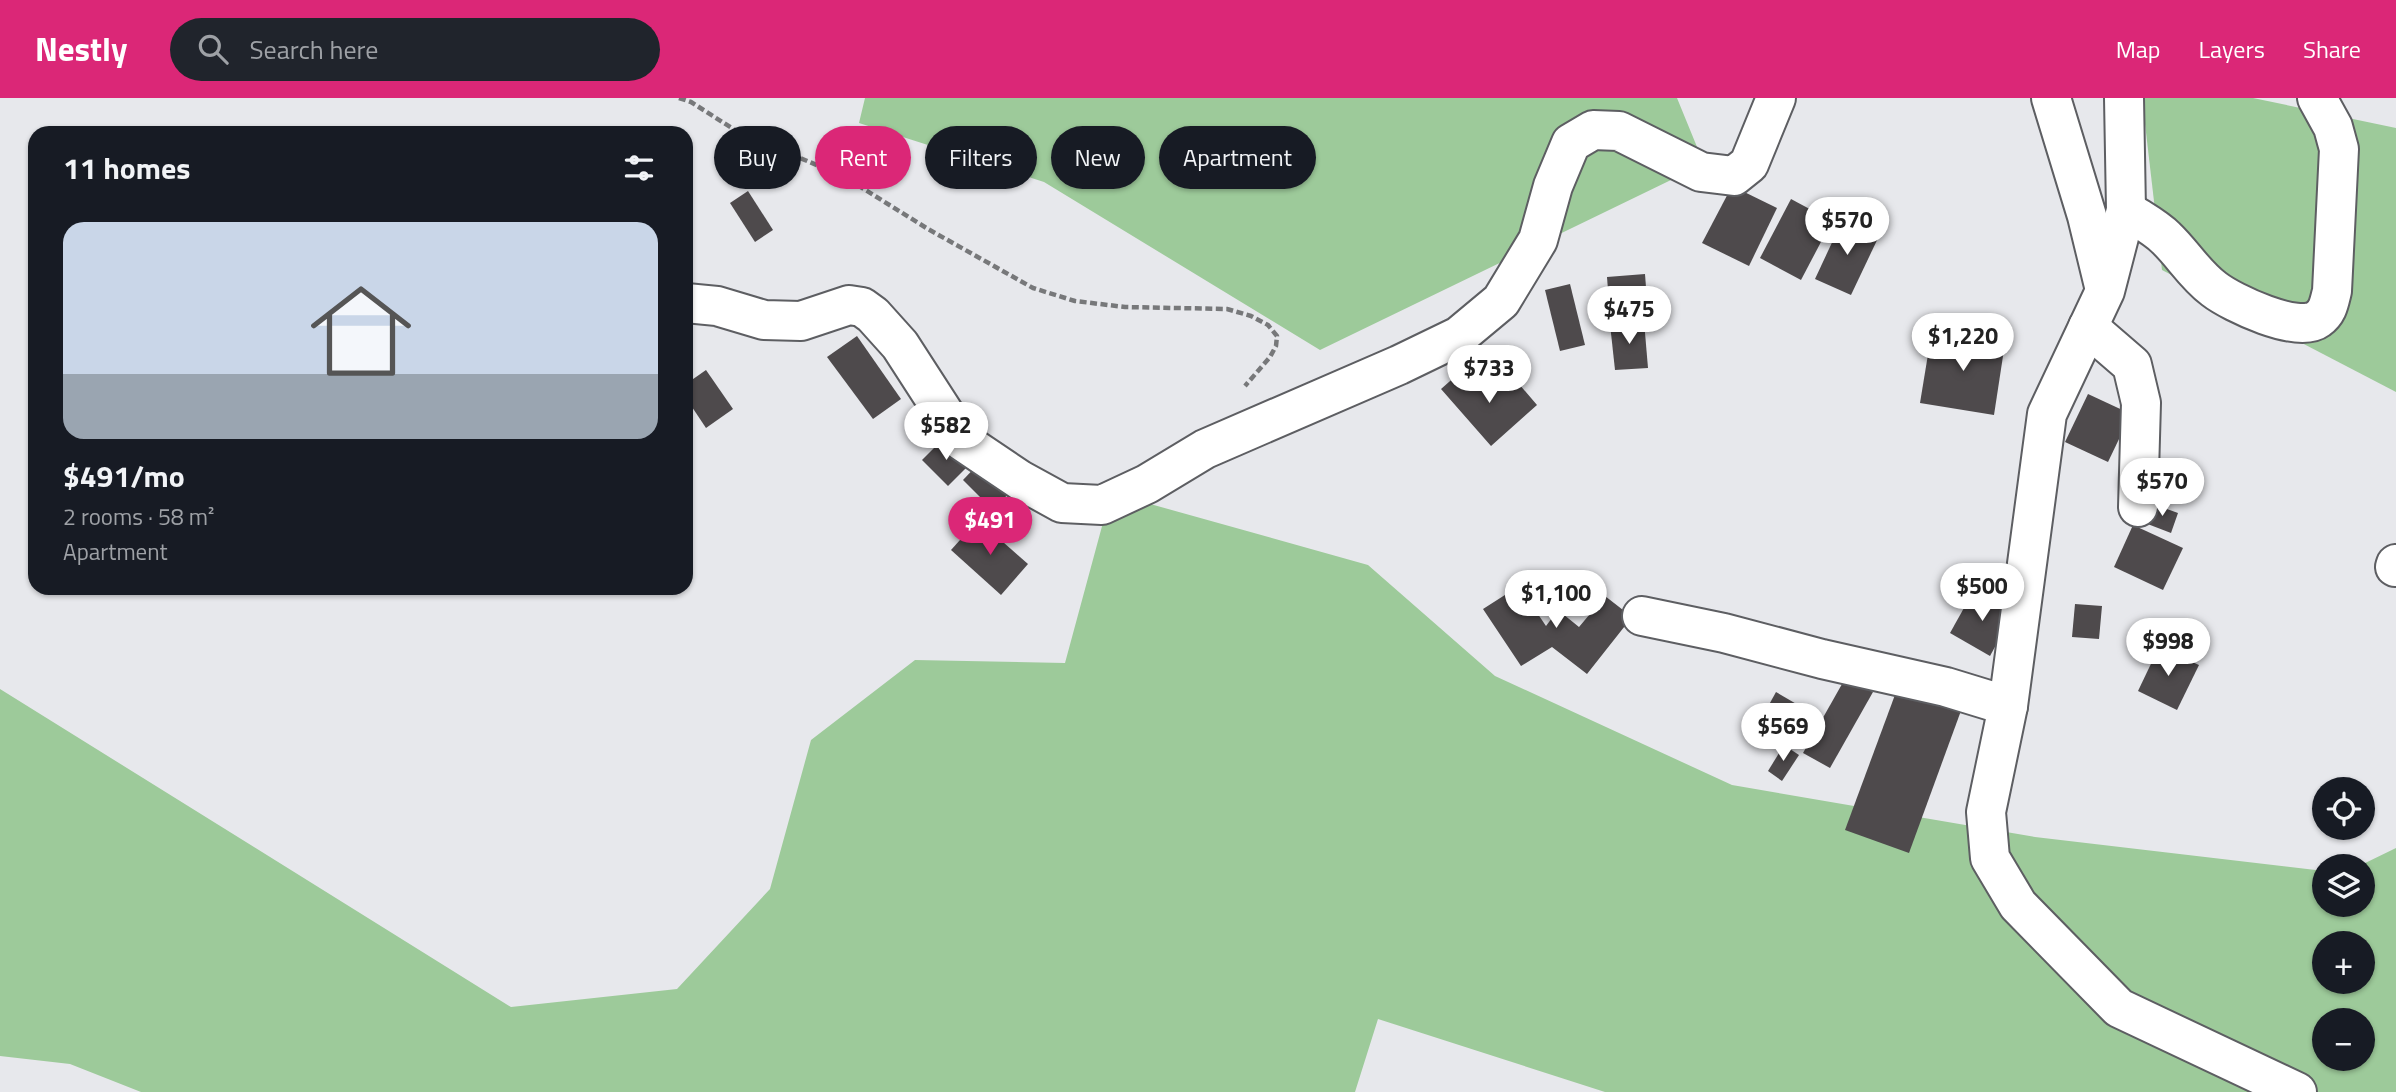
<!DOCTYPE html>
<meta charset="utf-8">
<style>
:root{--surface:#171b24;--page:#20242c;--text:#f1f3f6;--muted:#9ea1a6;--accent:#db2777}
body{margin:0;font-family:"Titillium Web",sans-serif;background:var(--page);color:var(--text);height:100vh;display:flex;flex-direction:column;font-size:26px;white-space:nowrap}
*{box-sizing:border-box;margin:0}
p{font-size:23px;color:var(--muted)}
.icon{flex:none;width:38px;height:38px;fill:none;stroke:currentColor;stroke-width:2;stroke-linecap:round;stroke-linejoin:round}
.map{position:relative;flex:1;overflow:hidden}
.details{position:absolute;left:28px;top:28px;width:665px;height:469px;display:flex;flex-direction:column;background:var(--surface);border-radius:21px;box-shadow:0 2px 5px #0004}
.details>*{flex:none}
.guide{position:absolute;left:714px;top:28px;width:665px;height:63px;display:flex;gap:14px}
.fabs{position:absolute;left:2312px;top:679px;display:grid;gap:14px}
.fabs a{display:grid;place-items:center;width:63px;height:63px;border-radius:50%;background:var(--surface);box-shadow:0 2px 5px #0004;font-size:35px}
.price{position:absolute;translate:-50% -60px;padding:0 16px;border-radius:24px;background:#fff;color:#222;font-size:23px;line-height:46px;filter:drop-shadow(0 2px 4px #0008)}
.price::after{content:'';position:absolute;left:50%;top:42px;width:21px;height:16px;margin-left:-10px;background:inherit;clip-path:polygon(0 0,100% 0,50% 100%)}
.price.selected{background:var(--accent);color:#fff}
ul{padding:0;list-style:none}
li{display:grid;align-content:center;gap:14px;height:371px;padding:0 35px}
li span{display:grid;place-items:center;height:217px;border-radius:21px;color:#555}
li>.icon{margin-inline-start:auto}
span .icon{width:126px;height:126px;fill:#fffc;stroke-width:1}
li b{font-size:30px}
h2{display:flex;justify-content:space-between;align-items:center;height:84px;padding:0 35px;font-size:30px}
.tag{padding:0 24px;border-radius:32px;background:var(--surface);box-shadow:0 2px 5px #0004;font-size:24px;line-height:63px}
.tag.selected{background:var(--accent);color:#fff}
header{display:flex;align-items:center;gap:42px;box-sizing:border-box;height:98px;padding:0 35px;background:var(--accent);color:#fff}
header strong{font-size:33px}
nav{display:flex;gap:38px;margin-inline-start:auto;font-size:24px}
.search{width:490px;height:63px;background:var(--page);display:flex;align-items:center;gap:18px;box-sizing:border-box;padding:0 24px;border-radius:38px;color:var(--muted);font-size:26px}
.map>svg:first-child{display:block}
.green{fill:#9dca9a;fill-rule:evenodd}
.building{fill:#4e4a4c}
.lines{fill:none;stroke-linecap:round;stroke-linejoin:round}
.minor-casing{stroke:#5d5e62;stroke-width:42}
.path{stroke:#77787a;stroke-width:4.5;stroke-dasharray:7 3.5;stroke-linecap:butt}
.minor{stroke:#fff;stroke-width:38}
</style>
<header>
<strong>Nestly</strong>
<div class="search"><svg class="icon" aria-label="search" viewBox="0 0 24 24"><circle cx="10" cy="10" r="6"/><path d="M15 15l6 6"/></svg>Search here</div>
<nav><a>Map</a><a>Layers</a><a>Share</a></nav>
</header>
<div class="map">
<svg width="2396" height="994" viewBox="0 0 2396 994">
<rect width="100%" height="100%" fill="#e7e8ec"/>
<!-- green -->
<g class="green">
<path d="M865 0H1677L1704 66 1320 252 1044 84 859 25Z"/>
<path d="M2142 0H2253L2396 30V294L2162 172Z"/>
<path d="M1111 395 1368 467 1495 578 1732 687 2035 739 2324 773V807H2362V768H2359L2396 750V994H1605L1378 921 1355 994H141L70 966 0 958V591L511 909 677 891 770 791 811 642 915 562 1065 565ZM2324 845H2362V884H2324ZM2324 922H2362V961H2324Z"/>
</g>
<!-- building -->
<g class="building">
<path d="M1732 88 1777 110 1749 168 1702 145Z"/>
<path d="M748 93 773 132 755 144 730 105Z"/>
<path d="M1791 101 1832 123 1801 182 1760 160Z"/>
<path d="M1843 121 1879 138 1851 197 1815 181Z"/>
<path d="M1645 176 1648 216 1610 218 1607 179Z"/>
<path d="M1570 186 1585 247 1560 253 1545 192Z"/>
<path d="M1644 223 1648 270 1615 272 1610 226Z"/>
<path d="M1932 232 2005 245 1994 317 1920 305Z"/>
<path d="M857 238 901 301 873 321 827 259Z"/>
<path d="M1466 269 1491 298 1513 279 1537 307 1491 348 1441 291Z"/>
<path d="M706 272 733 311 706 330 686 300V286Z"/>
<path d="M2088 296 2131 316 2108 364 2065 344Z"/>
<path d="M944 340 970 366 948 388 922 362Z"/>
<path d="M983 361 1013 391 993 412 963 382Z"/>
<path d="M2153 406 2178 415 2171 435 2145 425Z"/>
<path d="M978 422 1028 466 1001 497 951 452Z"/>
<path d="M2133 427 2183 450 2163 492 2114 469Z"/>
<path d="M1519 488 1546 528 1558 512 1579 529 1605 498 1632 519 1587 576 1552 549 1521 568 1483 511Z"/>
<path d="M1974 492 2014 514 1990 558 1950 535Z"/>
<path d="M2075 506 2102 508 2099 541 2072 539Z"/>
<path d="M2159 549 2199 567 2177 612 2138 593Z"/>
<path d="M1846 579 1873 594 1830 670 1803 655Z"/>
<path d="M1899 586 1962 610 1909 755 1845 732Z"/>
<path d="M1776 594 1817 618 1801 646 1760 623Z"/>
<path d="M1784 647 1799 657 1782 683 1768 673Z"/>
</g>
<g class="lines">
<defs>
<g id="minor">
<path d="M2051 0 2087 118 2104 188"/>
<path d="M2124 0 2126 112 2105 193 2047 316 2008 608 1986 714 1990 760 2018 807 2119 910 2297 994"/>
<path d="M2126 112C2139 121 2155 129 2166 140 2183 156 2194 176 2214 191 2232 205 2298 236 2318 221 2328 214 2329 205 2332 193L2339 51 2333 29 2317 0"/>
<path d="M686 205 717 208 764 222 801 223 849 207 862 209 873 217 900 247 962 343 1020 382 1062 405 1102 407 1147 386 1205 351 1399 267 1459 238 1501 203 1538 142 1553 88 1571 45 1593 32 1619 33 1701 74 1734 78 1749 66 1776 0"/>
<path d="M2088 229 2132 267 2141 305 2138 409"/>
<path d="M2395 469 2396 466"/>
<path d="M1642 518 1724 535 1822 561 1946 589 2008 608"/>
</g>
</defs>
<!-- minor casing -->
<use href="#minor" class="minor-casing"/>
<!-- path -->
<path class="path" d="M679 0 691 4 738 34 843 78 928 131 1033 190 1075 203 1125 209 1227 211 1251 218 1268 227 1277 238 1276 248 1270 259 1245 288"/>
<!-- minor -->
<use href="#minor" class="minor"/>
</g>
</svg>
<div class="fabs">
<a><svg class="icon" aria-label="locate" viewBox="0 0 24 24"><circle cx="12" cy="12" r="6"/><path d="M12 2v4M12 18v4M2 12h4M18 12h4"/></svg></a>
<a><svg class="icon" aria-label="layers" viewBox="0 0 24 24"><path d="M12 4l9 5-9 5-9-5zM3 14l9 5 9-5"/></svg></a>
<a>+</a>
<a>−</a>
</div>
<b class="price" style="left:1847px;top:159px">$570</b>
<b class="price" style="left:1629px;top:248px">$475</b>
<b class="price" style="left:1963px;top:275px">$1,220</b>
<b class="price" style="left:1489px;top:307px">$733</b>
<b class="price" style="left:946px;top:364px">$582</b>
<b class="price" style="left:2162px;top:420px">$570</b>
<b class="price selected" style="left:990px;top:459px">$491</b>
<b class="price" style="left:1982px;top:525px">$500</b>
<b class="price" style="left:1556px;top:532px">$1,100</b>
<b class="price" style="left:2168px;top:580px">$998</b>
<b class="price" style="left:1783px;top:665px">$569</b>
<div class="guide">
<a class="tag">Buy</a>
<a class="tag selected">Rent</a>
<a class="tag">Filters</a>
<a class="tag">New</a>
<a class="tag">Apartment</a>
</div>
<section class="details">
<h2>11 homes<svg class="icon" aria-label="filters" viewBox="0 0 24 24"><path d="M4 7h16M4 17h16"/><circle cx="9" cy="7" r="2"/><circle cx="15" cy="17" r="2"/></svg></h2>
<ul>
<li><span style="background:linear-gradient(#c9d6e8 70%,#9aa5b1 0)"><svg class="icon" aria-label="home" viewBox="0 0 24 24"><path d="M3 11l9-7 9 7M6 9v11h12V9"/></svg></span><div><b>$491/mo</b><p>2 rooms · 58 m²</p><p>Apartment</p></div></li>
</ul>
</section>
</div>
